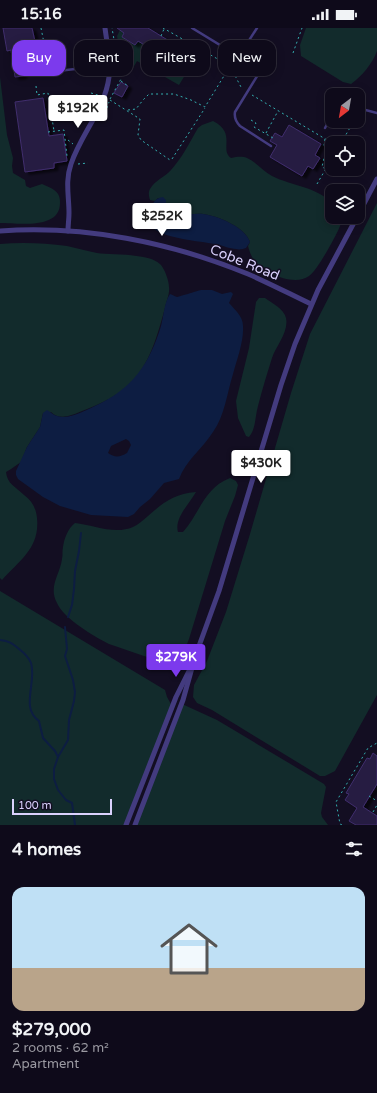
<!DOCTYPE html>
<meta charset="utf-8">
<style>
:root{--surface:#0e0a1a;--page:#171323;--text:#f1f3f6;--muted:#9b9aa2;--line:#2e2b39;--accent:#7c3aed}
body{margin:0;font-family:"Varela Round",sans-serif;background:var(--page);color:var(--text);height:100vh;display:flex;flex-direction:column;font-size:15px;white-space:nowrap}
*{box-sizing:border-box;margin:0}
p{font-size:13px;color:var(--muted)}
.icon{flex:none;width:22px;height:22px;fill:none;stroke:currentColor;stroke-width:2;stroke-linecap:round;stroke-linejoin:round}
.map{position:relative;height:797px;overflow:hidden}
.side{display:flex;flex-direction:column;background:var(--surface);flex:1}
.side>*{flex:none}
.banner{position:absolute;left:12px;top:12px;width:353px;height:36px;display:flex;gap:8px}
.needle{width:26px;rotate:211deg}
.fabs{position:absolute;left:325px;top:60px;display:grid;gap:8px}
.fabs a{display:grid;place-items:center;width:40px;height:40px;border-radius:8px;background:var(--surface);box-shadow:0 2px 10px #0003,0 0 0 1px var(--line);font-size:20px}
.scale{position:absolute;left:12px;bottom:10px;width:100px;box-sizing:border-box;padding-left:4px;border:2px solid #dad1fd;border-top:0;font-size:11px;line-height:14px;white-space:nowrap;color:#dad1fd;-webkit-text-stroke:3px #130e22;paint-order:stroke}
.price{position:absolute;translate:-50% -34px;padding:0 9px;border-radius:4px;background:#fff;color:#222;font-size:13px;line-height:26px;filter:drop-shadow(0 1px 2px #0008)}
.price::after{content:'';position:absolute;left:50%;top:24px;width:12px;height:9px;margin-left:-6px;background:inherit;clip-path:polygon(0 0,100% 0,50% 100%)}
.price.on{background:var(--accent);color:#fff}
ul{padding:0;list-style:none}
li{display:grid;align-content:center;gap:8px;height:212px;padding:0 12px}
li span{display:grid;place-items:center;height:124px;border-radius:12px;color:#555}
li>.icon{margin-inline-start:auto}
span .icon{width:72px;height:72px;fill:#fffc;stroke-width:1}
li b{font-size:17px}
h2{display:flex;justify-content:space-between;align-items:center;height:48px;padding:0 12px;font-size:17px}
.chip{padding:0 14px;border-radius:12px;background:var(--surface);box-shadow:0 2px 10px #0003,0 0 0 1px var(--line);font-size:14px;line-height:36px}
.chip.on{background:var(--accent);color:#fff}
.status{display:flex;justify-content:space-between;align-items:center;height:28px;padding:0 20px;background:var(--surface);direction:ltr}
.status svg{height:11px;fill:currentColor}
.map>svg:first-child{display:block}
.green{fill:#122b2c}
.water{fill:#0d1d42;fill-rule:evenodd}
.lines{fill:none;stroke-linecap:round;stroke-linejoin:round}
.stream{stroke:#0d1d42;stroke-width:2}
.building{fill:#261b42;stroke:#402e6d;filter:url(#shadow)}
.path{stroke:#33aeb0;stroke-width:1;stroke-dasharray:2 3;stroke-linecap:butt}
.service{stroke:#433b7f;stroke-width:2.5}
.minor{stroke:#433b7f;stroke-width:5}
.labels{text-anchor:middle;stroke-width:3;stroke-linejoin:round;paint-order:stroke}
.street-label{font-size:14px;fill:#dad1fd;stroke:#130e22}
</style>
<div class="status"><b>15:16</b><svg viewBox="0 0 49 12"><path d="M0 12V9h3v3zM5 12V6h3v6zM10 12V3h3v9zM15 12V0h3v12zM26 1h20v11H26zM47 4h2v5h-2z"/></svg></div>
<div class="map">
<svg width="377" height="797" viewBox="0 0 377 797">
<defs>
<filter id="shadow"><feDropShadow dx="4" dy="2.5" stdDeviation="1" flood-color="#0009"/></filter>
</defs>
<rect width="100%" height="100%" fill="#130e22"/>
<!-- green -->
<g class="green">
<path d="M306 0H377C377 7 377 17 377 23 373 35 361 49 351 56L343 54 301 28 300 17Z"/>
<path d="M120 2 124 5 122 9 135 17 138 13 174 22 176 19 195 31 179 57 137 33 133 40 121 33 117 8Z"/>
<path d="M0 49 7 107 13 130 12 138 13 145 25 152 26 158 30 160 42 156C51 160 61 163 60 175 60 202 18 195 0 195Z"/>
<path d="M213 93C237 105 219 122 231 130 237 129 241 128 247 130 256 134 263 143 272 148 292 158 317 159 332 175V189H341C341 192 341 195 340 198 336 208 317 243 309 248 294 259 264 245 254 232 251 228 249 222 248 218L250 214C245 199 218 188 203 186 191 185 179 190 169 186L166 179V173L158 170 155 173 150 172C149 169 148 164 150 161 155 152 165 149 171 142 182 130 190 114 198 100L202 97Z"/>
<path d="M377 175V667L335 743 325 748H320L212 682 197 675 193 669 194 657 207 633 226 584 250 506 291 365 310 306Z"/>
<path d="M0 216C22 214 45 215 67 218 77 220 86 223 97 225 112 227 151 225 161 237 165 242 169 253 169 259 170 266 166 274 165 280 158 305 151 332 134 352 120 367 101 376 82 383 72 387 60 393 51 384L43 385 40 399 27 419 21 434 11 441 6 444C7 456 16 459 24 467 32 473 36 480 37 490 40 520 20 532 2 552L0 550Z"/>
<path d="M259 270H265C272 275 284 281 286 290 289 304 276 318 272 330 267 346 262 362 258 378 255 388 256 401 249 409L246 408 238 390 236 373 249 320 256 274Z"/>
<path d="M230 450 236 453 238 457 235 468 225 493 189 611C186 618 184 628 177 631 167 636 154 630 144 628 132 624 121 620 109 616 95 609 63 590 57 575 48 558 60 547 62 531 63 527 62 523 63 519 64 511 68 500 75 495 93 497 115 507 133 499 138 497 143 492 148 488 164 474 174 466 196 464 190 475 174 490 178 504H183C200 485 204 460 230 450Z"/>
<path d="M0 563 165 662 167 669 172 678 126 797H0Z"/>
<path d="M182 676 217 692 324 756 326 759 321 785 322 789 328 797H135Z"/>
</g>
<!-- water -->
<g class="water">
<path d="M163 169 166 172V179L169 186C179 190 191 185 203 186 218 188 245 199 250 214L246 220C243 221 239 222 236 221 230 221 222 217 215 216 199 213 166 211 153 200 147 195 148 187 151 180 153 174 156 170 163 169Z"/>
<path d="M201 262H212L222 266 231 264 233 266 229 275C235 282 243 288 243 298 244 313 237 331 233 346 227 365 225 387 213 404 203 420 186 432 179 451L164 455 150 471 140 479 134 486 128 489 91 487 60 478 43 469 18 451 16 447V443L27 419 40 399 43 385 47 382C51 384 53 387 57 388 69 392 84 383 95 378 132 361 149 337 161 298 164 287 164 275 170 266 173 267 174 268 177 269 178 269 197 263 201 262ZM126 411 129 413 131 417 127 425C120 429 115 430 108 425L111 418Z"/>
</g>
<g class="lines">
<!-- stream -->
<g class="stream">
<path d="M68 589 72 577 74 561 75 543 79 523 81 505"/>
<path d="M65 599 67 621 65 628 73 652 75 664 74 673 69 692 68 712 58 729 54 741V751L58 762 66 772 72 775 75 797"/>
<path d="M0 612C9 613 12 615 19 621 23 624 29 630 31 635 37 654 20 680 39 693L43 710 55 723 58 729"/>
</g>
</g>
<!-- building -->
<g class="building">
<path d="M3 0H32L36 18 18 21 23 48 15 49 11 22 7 23Z"/>
<path d="M117 0H148L174 16 166 30 138 13 135 17 122 9 124 5Z"/>
<path d="M121 54 128 58 122 69 114 65Z"/>
<path d="M43 70 49 108 63 106 67 133 54 135V140L25 144 15 74Z"/>
<path d="M289 97 321 116 315 127 320 130 313 141 308 138 302 148 270 129 277 117 270 113 275 105 282 109Z"/>
<path d="M373 725 377 728V756L363 779 377 788V797H356L349 793 357 780 345 772 349 766 346 765 367 730 370 731Z"/>
</g>
<g class="lines">
<!-- path -->
<g class="path">
<path d="M41 0 45 20C43 25 41 31 37 35L33 34 30 25 44 22"/>
<path d="M161 8 164 1"/>
<path d="M293 25 302 0"/>
<path d="M235 31 230 38 242 61"/>
<path d="M121 53 128 58"/>
<path d="M36 58 37 67 48 65 54 103"/>
<path d="M91 65 98 67"/>
<path d="M252 67 332 115"/>
<path d="M110 71 121 51 120 33 117 29 112 0"/>
<path d="M110 72 140 91 138 107 141 112 170 132 172 131 205 80"/>
<path d="M107 80 109 74"/>
<path d="M128 82 136 81 143 72 149 66H174L191 72 205 79 230 38 163 0"/>
<path d="M358 88 361 86"/>
<path d="M251 92 256 95 254 99 273 110"/>
<path d="M48 104 64 102 67 128"/>
<path d="M266 105 278 83"/>
<path d="M325 111 324 115 325 126 322 139 326 141"/>
<path d="M68 112 73 116"/>
<path d="M341 115 354 93"/>
<path d="M78 136 88 135"/>
<path d="M317 156 332 130"/>
<path d="M369 768 377 773"/>
<path d="M373 784 377 777"/>
<path d="M342 797 340 796 336 774 368 720 377 715"/>
</g>
<!-- service -->
<g class="service">
<path d="M192 0 261 42"/>
<path d="M239 28 257 0"/>
<path d="M58 43 109 37"/>
<path d="M341 66V67"/>
<path d="M358 80 377 85"/>
<path d="M325 100 332 87"/>
<path d="M271 118 240 98C236 94 234 90 235 84L272 24"/>
</g>
<!-- minor -->
<g class="minor">
<path d="M358 187 377 151"/>
<path d="M0 203C84 197 170 214 248 246 269 255 290 266 311 276"/>
<path d="M68 203C68 197 69 191 69 185 69 168 65 153 71 136 81 106 105 81 109 49 111 33 107 16 105 0"/>
<path d="M126 797 176 669 190 641"/>
<path d="M135 797 183 672 195 629 219 563 281 357 295 316 318 262 357 189"/>
</g>
</g>
<g class="labels">
<!-- street labels -->
<g class="street-label">
<text transform="translate(245 234) rotate(22)" y="5">Cobe Road</text>
</g>
</g>
</svg>
<div class="fabs">
<a><svg class="needle" viewBox="-14 -14 28 28"><path d="M0-13l5 13h-10z" fill="#e53935"/><path d="M0 13l5-13h-10z" fill="#9b9aa2"/></svg></a>
<a><svg class="icon" aria-label="locate" viewBox="0 0 24 24"><circle cx="12" cy="12" r="6"/><path d="M12 2v4M12 18v4M2 12h4M18 12h4"/></svg></a>
<a><svg class="icon" aria-label="layers" viewBox="0 0 24 24"><path d="M12 4l9 5-9 5-9-5zM3 14l9 5 9-5"/></svg></a>
</div>
<div class="scale">100 m</div>
<b class="price" style="left:78px;top:101px">$192K</b>
<b class="price" style="left:162px;top:209px">$252K</b>
<b class="price" style="left:261px;top:456px">$430K</b>
<b class="price on" style="left:176px;top:650px">$279K</b>
<div class="banner">
<a class="chip on">Buy</a>
<a class="chip">Rent</a>
<a class="chip">Filters</a>
<a class="chip">New</a>
</div>
</div>
<section class="side">
<h2>4 homes<svg class="icon" aria-label="filters" viewBox="0 0 24 24"><path d="M4 7h16M4 17h16"/><circle cx="9" cy="7" r="2"/><circle cx="15" cy="17" r="2"/></svg></h2>
<ul>
<li><span style="background:linear-gradient(#bfe0f5 65%,#b9a48a 0)"><svg class="icon" aria-label="home" viewBox="0 0 24 24"><path d="M3 11l9-7 9 7M6 9v11h12V9"/></svg></span><div><b>$279,000</b><p>2 rooms · 62 m²</p><p>Apartment</p></div></li>
</ul>
</section>
